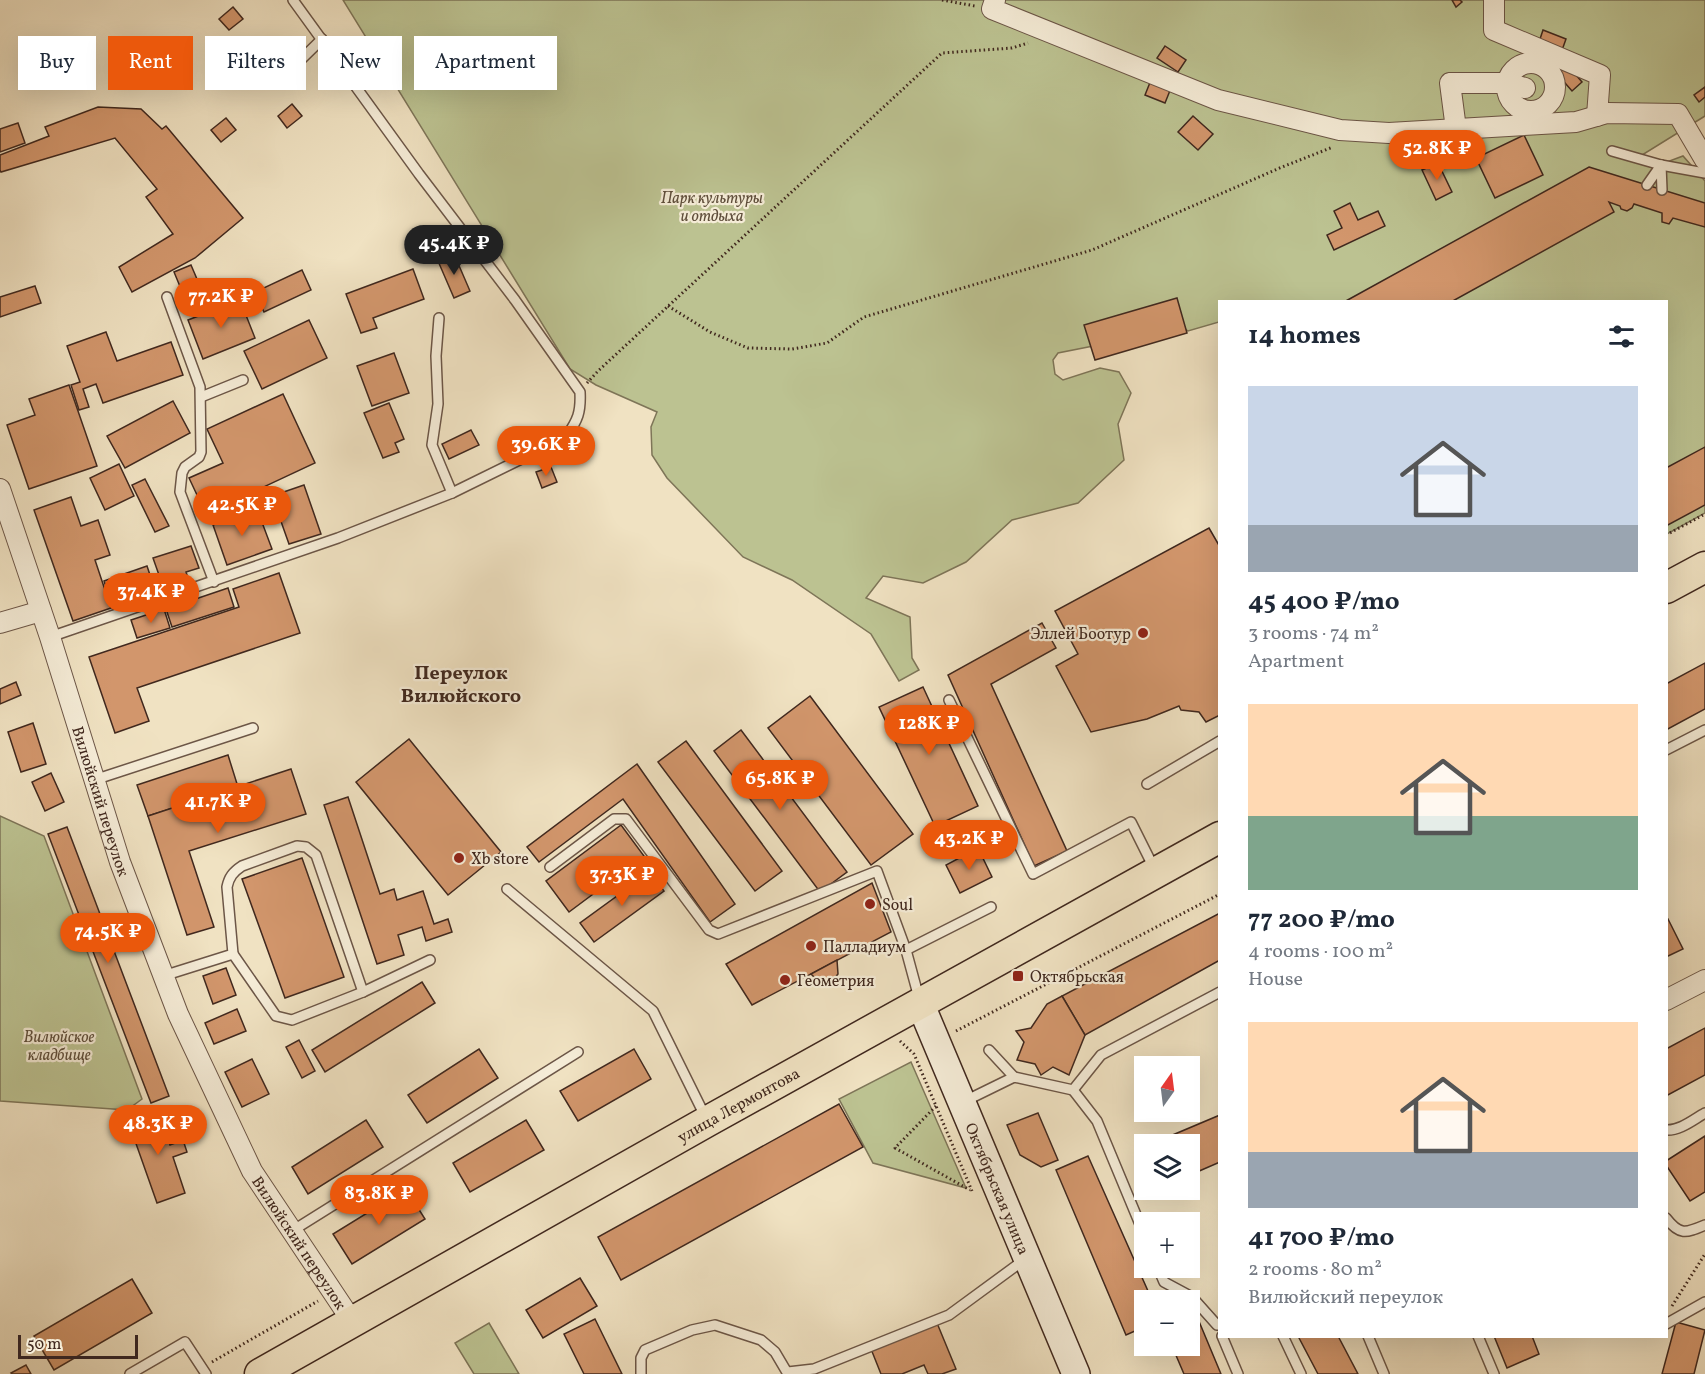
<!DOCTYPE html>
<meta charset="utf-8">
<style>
:root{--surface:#fff;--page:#f6f6f7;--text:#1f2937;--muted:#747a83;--accent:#ea580c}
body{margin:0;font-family:Vollkorn,serif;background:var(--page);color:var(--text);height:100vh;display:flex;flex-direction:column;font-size:22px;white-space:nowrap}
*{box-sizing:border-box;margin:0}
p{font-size:20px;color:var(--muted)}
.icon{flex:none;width:33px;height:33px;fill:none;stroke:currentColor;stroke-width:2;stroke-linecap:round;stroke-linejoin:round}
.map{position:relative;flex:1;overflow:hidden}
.drawer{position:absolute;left:1218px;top:300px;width:450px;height:1038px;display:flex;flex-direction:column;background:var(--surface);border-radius:0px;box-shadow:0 6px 24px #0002}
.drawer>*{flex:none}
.hud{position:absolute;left:18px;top:36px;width:570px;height:54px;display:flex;gap:12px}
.needle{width:39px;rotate:14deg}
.fabs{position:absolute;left:1134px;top:1056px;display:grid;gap:12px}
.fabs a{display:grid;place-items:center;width:66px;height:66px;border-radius:0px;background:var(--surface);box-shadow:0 6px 24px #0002;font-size:30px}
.scale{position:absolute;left:18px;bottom:15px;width:120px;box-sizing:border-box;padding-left:6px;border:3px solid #40281e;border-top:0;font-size:16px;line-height:21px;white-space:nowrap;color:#40281e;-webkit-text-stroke:4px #f5ecd7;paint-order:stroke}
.price{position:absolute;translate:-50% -51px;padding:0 14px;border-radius:21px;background:var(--accent);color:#fff;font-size:20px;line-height:39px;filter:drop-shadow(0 2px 3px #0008)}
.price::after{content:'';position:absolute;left:50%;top:36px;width:18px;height:14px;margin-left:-9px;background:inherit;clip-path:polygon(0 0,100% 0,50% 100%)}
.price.on{background:#222;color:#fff}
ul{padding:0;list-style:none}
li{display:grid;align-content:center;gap:12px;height:318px;padding:0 30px}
li span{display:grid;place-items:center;height:186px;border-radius:0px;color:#555}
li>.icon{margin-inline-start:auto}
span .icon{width:108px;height:108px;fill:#fffc;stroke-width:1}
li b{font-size:26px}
h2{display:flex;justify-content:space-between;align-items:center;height:72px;padding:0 30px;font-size:26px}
.tag{padding:0 21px;border-radius:0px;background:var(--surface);box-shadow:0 6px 24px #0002;font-size:21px;line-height:54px}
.tag.on{background:var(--accent);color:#fff}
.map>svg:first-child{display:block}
.green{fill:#bcc291;stroke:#7e7558;stroke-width:1.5}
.building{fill:#d2966c;stroke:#40281e;stroke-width:1.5}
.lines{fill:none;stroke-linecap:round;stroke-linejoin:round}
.lane-casing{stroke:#6c5647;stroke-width:12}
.street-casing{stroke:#6c5647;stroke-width:22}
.secondary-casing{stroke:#40281e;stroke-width:30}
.primary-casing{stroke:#40281e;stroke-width:33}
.path{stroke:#40281e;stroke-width:3;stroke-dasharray:1.5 3;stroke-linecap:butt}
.lane{stroke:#f5ecd7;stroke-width:9}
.street{stroke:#f5ecd7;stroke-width:20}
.secondary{stroke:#f5ecd7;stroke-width:27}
.primary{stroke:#f0e2c2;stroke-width:30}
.poi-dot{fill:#8f2418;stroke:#f5ecd7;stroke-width:2}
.labels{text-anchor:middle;stroke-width:4.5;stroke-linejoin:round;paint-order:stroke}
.park-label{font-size:16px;font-style:italic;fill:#5f4e3b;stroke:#f5ecd7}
.poi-label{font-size:16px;fill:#40281e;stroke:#f5ecd7;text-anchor:start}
.street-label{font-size:16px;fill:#40281e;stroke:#f5ecd7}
.quarter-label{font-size:20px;font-weight:bold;fill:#40281e;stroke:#f5ecd7}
</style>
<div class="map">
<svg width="1705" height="1374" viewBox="0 0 1705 1374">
<rect width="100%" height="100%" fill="#f0e2c2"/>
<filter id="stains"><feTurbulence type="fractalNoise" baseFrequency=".00333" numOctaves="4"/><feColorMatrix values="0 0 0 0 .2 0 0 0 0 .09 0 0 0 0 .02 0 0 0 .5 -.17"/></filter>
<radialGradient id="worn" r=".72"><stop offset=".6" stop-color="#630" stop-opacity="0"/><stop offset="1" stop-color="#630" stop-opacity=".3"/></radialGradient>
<!-- green -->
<g class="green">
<path d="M343 0H1705V116L1642 155 1667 162 1683 156 1705 181V513L1667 534 1666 302H1220L1219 322 1188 331 1184 328 1058 353 1053 360 1055 374 1063 380 1100 368 1119 372 1131 393 1118 424 1124 460 1078 503 1012 520 966 562 923 583 883 576 866 598 910 617 912 658 919 670 899 681 871 634 792 580 743 557 667 478 652 455 651 427 657 412 596 385 570 369Z"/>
<path d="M0 816 44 836 142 1099 127 1110 0 1101Z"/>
<path d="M911 1062 966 1188 873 1163 839 1099Z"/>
<path d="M489 1323 519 1374H474L455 1343Z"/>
</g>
<!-- building -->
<g class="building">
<path d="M1452 0H1460L1462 2 1456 7Z"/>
<path d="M233 7 243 19 229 30 219 19Z"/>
<path d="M1543 30 1566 39 1561 53 1538 45Z"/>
<path d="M270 42 280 54 265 66 255 54Z"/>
<path d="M1165 46 1186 60 1178 72 1157 58Z"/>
<path d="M167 56 177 68 163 80 153 68Z"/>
<path d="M1562 59 1582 82 1572 91 1552 68Z"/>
<path d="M1151 80 1171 88 1165 103 1145 95Z"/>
<path d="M1705 87V97L1699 102 1694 95Z"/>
<path d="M292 104 302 116 287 128 278 116Z"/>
<path d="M98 107 141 109 162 129 166 126 243 218 195 258 132 292 119 267 173 234 146 197 157 189 115 138 1 172 0 170V155L49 136 45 127Z"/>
<path d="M1193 116 1213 134 1198 150 1178 132Z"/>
<path d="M226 118 236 130 221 142 211 130Z"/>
<path d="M18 123 25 143 0 152V129Z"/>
<path d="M1524 135 1543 175 1495 198 1476 158Z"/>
<path d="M1438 163 1452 192 1436 200 1422 170Z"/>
<path d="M1589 167 1705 203V227L1673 218 1669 224 1662 222V213L1634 204 1632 208 1627 211 1621 209 1620 206 1609 202 1614 212 1451 302H1344Z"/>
<path d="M1350 203 1358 220 1378 211 1385 226 1334 250 1327 235 1342 228 1334 211Z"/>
<path d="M454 254 470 291 454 298 438 261Z"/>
<path d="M191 265 208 305 191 313 174 272Z"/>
<path d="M413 269 424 299 373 318 377 328 361 333 346 294Z"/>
<path d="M302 270 311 290 264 312 255 292Z"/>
<path d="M35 286 41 303 0 317V297Z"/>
<path d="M1177 298 1187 333 1095 360 1084 325Z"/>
<path d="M240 300 255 338 203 359 188 320Z"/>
<path d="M309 320 327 358 262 389 244 351Z"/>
<path d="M106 332 117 361 171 342 183 375 103 403 96 384 83 389 89 407 79 410 71 385 80 382 67 346Z"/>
<path d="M394 353 409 393 372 406 357 366Z"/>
<path d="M69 385 97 466 29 489 7 425 35 415 29 399Z"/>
<path d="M283 394 315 463 206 514 189 478 223 463 207 429Z"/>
<path d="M173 401 190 433 125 468 107 436Z"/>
<path d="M389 403 404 439 395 443 399 452 383 458 364 413Z"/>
<path d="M471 430 479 445 449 459 442 444Z"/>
<path d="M1705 447V505L1666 526V468Z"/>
<path d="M119 464 134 496 105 510 90 478Z"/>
<path d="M551 467 557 482 542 488 536 472Z"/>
<path d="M145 479 169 526 155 532 132 485Z"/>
<path d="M304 485 321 534 289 544 272 496Z"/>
<path d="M71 497 81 526 98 520 110 555 95 560 111 608 73 621 34 510Z"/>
<path d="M257 509 272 549 227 565 213 525Z"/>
<path d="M1209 528 1220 547V715L1206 722 1199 712 1181 710 1179 706 1147 719 1091 732 1056 666 1078 654 1055 611Z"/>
<path d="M191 546 199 568 186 572 189 581 157 591 153 577 159 575 153 558Z"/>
<path d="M147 566 156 593 113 608 104 581Z"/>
<path d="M279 573 300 633 137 688 149 721 115 733 89 657 239 607 233 589Z"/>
<path d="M228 588 234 607 172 627 166 609Z"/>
<path d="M164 609 170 628 137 638 131 620Z"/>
<path d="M1042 623 1056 648 991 684 1067 851 1034 866 948 675Z"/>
<path d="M1705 663V709L1666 730V684Z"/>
<path d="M16 682 21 695 0 704V689Z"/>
<path d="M923 687 978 806 935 826 879 707Z"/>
<path d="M810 696 913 834 871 865 768 728Z"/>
<path d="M33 723 46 764 21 772 8 732Z"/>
<path d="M741 730 847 872 820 892 714 751Z"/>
<path d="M409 739 501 852 448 895 356 782Z"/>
<path d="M686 741 782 871 755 891 658 762Z"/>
<path d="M228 755 238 787 148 816 137 785Z"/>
<path d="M637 764 735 904 710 922 623 799 539 862 527 847Z"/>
<path d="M291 769 306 814 189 851 214 927 187 935 148 816Z"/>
<path d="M51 773 64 802 45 811 32 782Z"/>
<path d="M348 797 380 894 394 889 397 900 423 891 434 924 448 919 452 932 426 941 422 927 398 935 404 955 377 964 324 805Z"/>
<path d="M621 825 644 856 569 912 546 881Z"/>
<path d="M67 827 169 1096 151 1103 48 834Z"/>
<path d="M978 848 992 877 960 893 946 865Z"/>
<path d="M302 858 344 977 285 998 242 879Z"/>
<path d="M650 872 664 891 594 942 580 923Z"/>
<path d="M872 883 891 932 752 1005 726 964Z"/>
<path d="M1220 913V960L1085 1035 1062 996Z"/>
<path d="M1668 919 1683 949 1666 957V920Z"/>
<path d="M837 960 838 974 832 981H818L811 974Z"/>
<path d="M226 968 236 995 213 1004 203 976Z"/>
<path d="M422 982 435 1003 325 1072 312 1050Z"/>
<path d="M1062 996 1085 1035 1069 1075 1053 1067 1041 1075 1035 1064 1017 1060 1024 1042 1016 1031 1031 1028 1047 1004Z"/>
<path d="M237 1009 246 1031 214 1044 205 1023Z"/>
<path d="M1705 1028V1075L1666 1096V1049Z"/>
<path d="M299 1040 315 1071 302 1078 286 1047Z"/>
<path d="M479 1049 498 1078 427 1123 408 1095Z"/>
<path d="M634 1049 651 1079 578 1121 560 1091Z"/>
<path d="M252 1059 269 1094 242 1107 225 1072Z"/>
<path d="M839 1104 863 1147 621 1280 598 1237Z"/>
<path d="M158 1110 170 1145 183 1140 187 1152 173 1157 185 1193 157 1203 128 1121Z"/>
<path d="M1038 1113 1058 1160 1041 1167 1020 1155 1007 1125Z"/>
<path d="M1220 1115V1162L1190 1175V1144H1157L1156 1142Z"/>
<path d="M366 1120 383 1147 308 1194 292 1167Z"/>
<path d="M526 1120 544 1150 470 1192 453 1163Z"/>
<path d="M1705 1136V1192L1690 1201 1666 1165V1161Z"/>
<path d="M1088 1156 1152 1300H1144V1327L1126 1335 1056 1170Z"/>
<path d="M406 1189 425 1219 352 1264 333 1234Z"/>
<path d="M580 1278 597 1306 543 1338 526 1310Z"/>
<path d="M132 1279 152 1313 54 1370 34 1336Z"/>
<path d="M1193 1307 1221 1374H1184L1172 1346H1190V1308Z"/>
<path d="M595 1319 622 1374H584L564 1334Z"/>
<path d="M1676 1322 1705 1330 1694 1374H1662Z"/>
<path d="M937 1323 956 1369 942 1374H928L924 1365 902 1374H881L871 1349Z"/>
<path d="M1298 1336H1338L1358 1374H1318Z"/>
<path d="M1494 1336H1532L1539 1354 1507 1368Z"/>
<path d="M26 1365 31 1374H12L11 1373Z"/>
</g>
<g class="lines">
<defs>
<g id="lane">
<path d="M276 84 322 39"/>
<path d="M1612 151 1661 165 1705 173"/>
<path d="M1661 165 1662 190"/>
<path d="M1647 185 1661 165"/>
<path d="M167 297 200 387 201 452 199 457 185 467 182 473 180 492 214 582"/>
<path d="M439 318 436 356 438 404 432 445 452 493"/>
<path d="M201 397 243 380"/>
<path d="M50 637 338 538 452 493 566 437C578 420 581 412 580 392L515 300 419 174 293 0"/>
<path d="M949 700 1033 874 1131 822 1154 868"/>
<path d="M1666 750 1705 730"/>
<path d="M94 780 253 728"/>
<path d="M1147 784 1220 741"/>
<path d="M550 867 614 819H626L709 930 718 934 877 871 906 950 919 998"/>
<path d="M507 889 653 1011 705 1116"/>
<path d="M906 950 991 907"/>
<path d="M233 954 276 1016 292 1020 363 992"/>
<path d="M163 976 233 954 227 887C229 877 233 872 242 866L297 846 306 847 316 855 363 992 430 960"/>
<path d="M989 1050 1014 1077"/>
<path d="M1073 1090 1097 1121 1144 1234"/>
<path d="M965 1101 1014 1077 1073 1090 1101 1055 1220 992"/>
<path d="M1666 1130C1680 1131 1694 1119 1705 1113"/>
<path d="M1666 1218C1680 1236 1686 1233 1705 1225"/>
<path d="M292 1231 578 1052"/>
<path d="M1158 1268 1164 1282 1192 1297 1217 1325 1220 1324"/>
<path d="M1666 1324 1705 1302"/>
<path d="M1222 1336 1238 1374"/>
<path d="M1283 1336 1301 1374"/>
<path d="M1368 1336 1384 1374"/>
<path d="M1478 1336 1494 1374"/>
<path d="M788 1372 814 1369 949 1315 1024 1260"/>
<path d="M130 1374 185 1342 206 1374"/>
<path d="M641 1374V1358L645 1350 692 1330 715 1325 761 1340 775 1352 788 1374"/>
</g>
<g id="street">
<path d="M995 0 992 9 1218 100 1340 130 1389 133 1576 122 1607 113 1678 114 1705 160"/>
<path d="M1494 0V30L1600 75 1597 116"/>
<circle cx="1531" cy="87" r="24"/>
<path d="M1456 129 1450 83H1507L1525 88"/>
<path id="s1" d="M0 489 50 637 120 862 178 1014 252 1171 352 1321"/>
<path d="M0 623 41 611"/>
<path d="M1666 1000 1705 980"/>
</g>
<g id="secondary">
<path id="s2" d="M920 1003 1076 1374"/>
</g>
<g id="primary">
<path d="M1666 588 1705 567"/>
<path id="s3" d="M260 1374 708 1121 1220 837"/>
</g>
</defs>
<!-- lane casing -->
<use href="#lane" class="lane-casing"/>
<!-- street casing -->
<use href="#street" class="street-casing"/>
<!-- secondary casing -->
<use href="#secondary" class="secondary-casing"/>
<!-- primary casing -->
<use href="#primary" class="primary-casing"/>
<!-- path -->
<g class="path">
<path d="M942 0 975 6"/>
<path d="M668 306 710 332 748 348 792 349 827 343 864 317 1092 250 1282 167 1333 147"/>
<path d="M587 383 598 371 942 53 1012 48 1028 43"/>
<path d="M1666 535 1705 514"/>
<path d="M956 1031 1220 894"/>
<path d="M900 1041 914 1054 972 1191"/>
<path d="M936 1106 895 1148 970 1190"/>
<path d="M1672 1306 1705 1254"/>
<path d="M212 1362 318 1301"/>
</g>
<!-- lane -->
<use href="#lane" class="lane"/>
<!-- street -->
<use href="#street" class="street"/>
<!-- secondary -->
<use href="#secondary" class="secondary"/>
<!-- primary -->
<use href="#primary" class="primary"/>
</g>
<!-- markers -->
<g class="poi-dot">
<circle cx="1143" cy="633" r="6"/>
<circle cx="459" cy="858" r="6"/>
<circle cx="870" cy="904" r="6"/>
<circle cx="811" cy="946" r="6"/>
<rect x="1012" y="970" width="12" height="12" rx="3"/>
<circle cx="785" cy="980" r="6"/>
</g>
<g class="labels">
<!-- park labels -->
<g class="park-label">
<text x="712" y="203">Парк культуры<tspan x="712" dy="18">и отдыха</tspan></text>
<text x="59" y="1042">Вилюйское<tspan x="59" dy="18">кладбище</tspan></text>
</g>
<!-- poi labels -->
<g class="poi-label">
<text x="1131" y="639" text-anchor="end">Эллей Боотур</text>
<text x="471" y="864">Xb store</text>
<text x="882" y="910">Soul</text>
<text x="823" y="952">Палладиум</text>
<text x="1030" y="982">Октябрьская</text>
<text x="797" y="986">Геометрия</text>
</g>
<!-- street labels -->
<g class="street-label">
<text dy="6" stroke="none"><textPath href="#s1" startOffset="328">Вилюйский переулок</textPath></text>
<text dy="6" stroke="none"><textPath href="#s3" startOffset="549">улица Лермонтова</textPath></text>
<text dy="6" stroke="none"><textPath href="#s2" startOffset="201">Октябрьская улица</textPath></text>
<text dy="6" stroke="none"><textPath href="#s1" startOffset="814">Вилюйский переулок</textPath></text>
</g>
<!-- quarter labels -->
<g class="quarter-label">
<text x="461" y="679">Переулок<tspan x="461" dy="23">Вилюйского</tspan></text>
</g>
</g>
<rect width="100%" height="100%" filter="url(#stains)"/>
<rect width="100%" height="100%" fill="url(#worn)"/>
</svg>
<div class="fabs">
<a><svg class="needle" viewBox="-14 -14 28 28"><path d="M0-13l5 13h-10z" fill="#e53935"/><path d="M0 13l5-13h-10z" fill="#747a83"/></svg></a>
<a><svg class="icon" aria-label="layers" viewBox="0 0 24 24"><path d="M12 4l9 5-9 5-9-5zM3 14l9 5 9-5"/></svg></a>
<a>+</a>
<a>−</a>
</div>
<div class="scale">50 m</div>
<b class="price" style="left:1437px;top:181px">52.8K ₽</b>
<b class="price on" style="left:454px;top:276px">45.4K ₽</b>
<b class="price" style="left:221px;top:329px">77.2K ₽</b>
<b class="price" style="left:546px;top:477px">39.6K ₽</b>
<b class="price" style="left:242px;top:537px">42.5K ₽</b>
<b class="price" style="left:151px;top:624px">37.4K ₽</b>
<b class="price" style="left:929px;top:756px">128K ₽</b>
<b class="price" style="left:780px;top:811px">65.8K ₽</b>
<b class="price" style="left:218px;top:834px">41.7K ₽</b>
<b class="price" style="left:969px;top:871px">43.2K ₽</b>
<b class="price" style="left:622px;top:907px">37.3K ₽</b>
<b class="price" style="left:108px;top:964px">74.5K ₽</b>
<b class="price" style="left:158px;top:1156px">48.3K ₽</b>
<b class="price" style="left:379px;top:1226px">83.8K ₽</b>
<div class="hud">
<a class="tag">Buy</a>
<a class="tag on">Rent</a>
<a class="tag">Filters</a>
<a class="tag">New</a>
<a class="tag">Apartment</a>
</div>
<section class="drawer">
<h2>14 homes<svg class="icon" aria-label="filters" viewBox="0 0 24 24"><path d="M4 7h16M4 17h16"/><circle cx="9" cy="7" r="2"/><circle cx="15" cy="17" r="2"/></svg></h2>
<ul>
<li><span style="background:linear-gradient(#c9d6e8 75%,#9aa5b1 0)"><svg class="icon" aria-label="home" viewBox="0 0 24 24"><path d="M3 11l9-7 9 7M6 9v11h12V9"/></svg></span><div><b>45 400 ₽/mo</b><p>3 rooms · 74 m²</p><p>Apartment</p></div></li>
<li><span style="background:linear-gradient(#ffd9b3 60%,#7fa58c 0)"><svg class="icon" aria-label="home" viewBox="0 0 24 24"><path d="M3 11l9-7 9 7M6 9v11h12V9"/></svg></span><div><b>77 200 ₽/mo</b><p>4 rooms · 100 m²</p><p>House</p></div></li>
<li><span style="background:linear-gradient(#ffd9b3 70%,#9aa5b1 0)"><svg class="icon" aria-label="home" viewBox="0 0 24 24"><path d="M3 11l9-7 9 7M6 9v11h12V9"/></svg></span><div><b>41 700 ₽/mo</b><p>2 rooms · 80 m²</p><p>Вилюйский переулок</p></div></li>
</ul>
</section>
</div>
